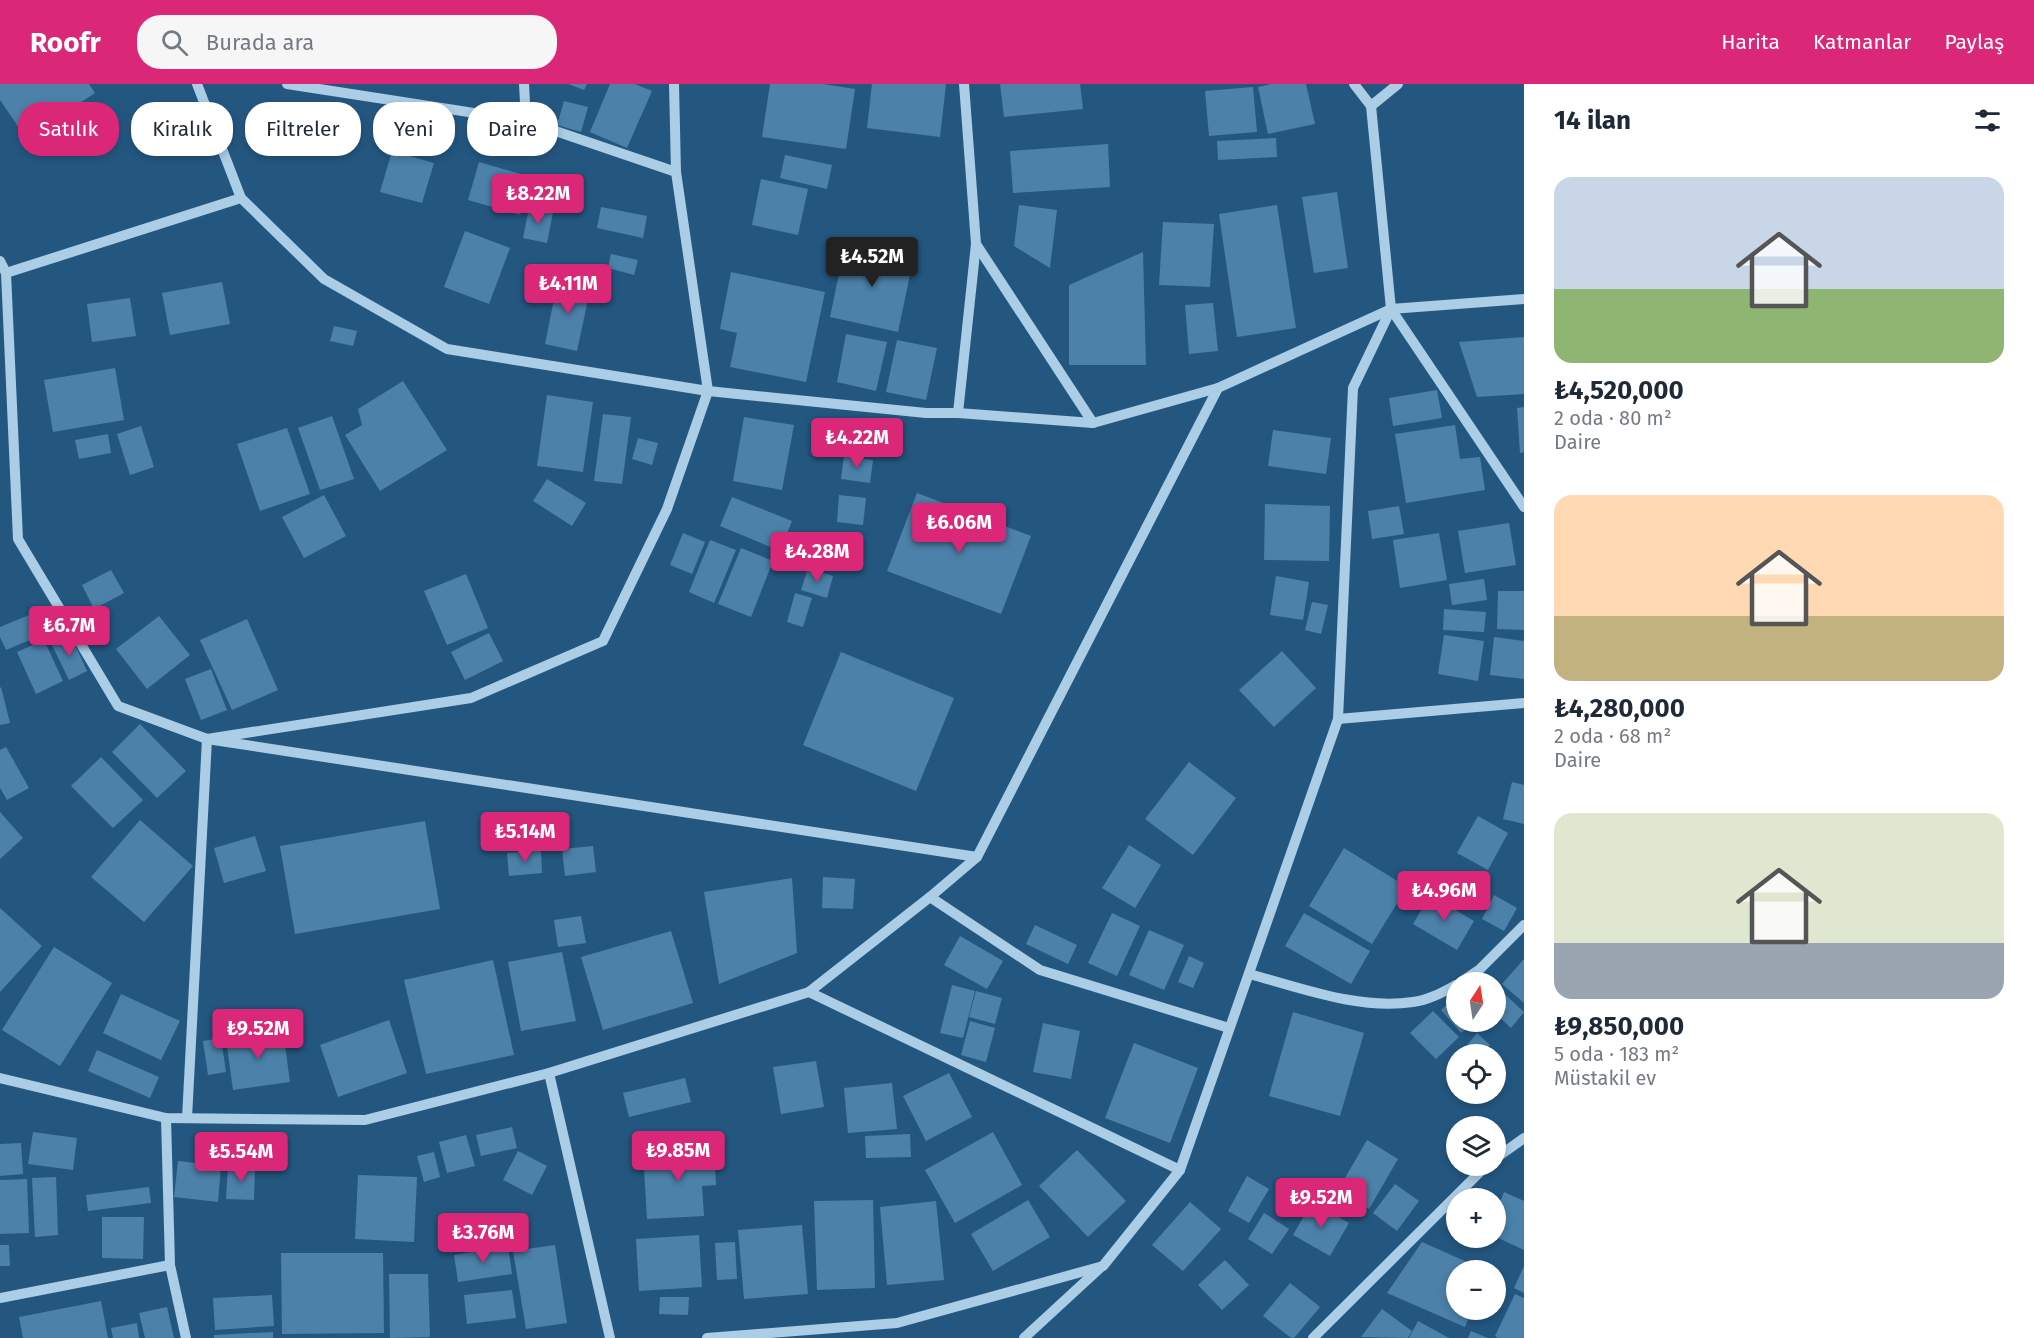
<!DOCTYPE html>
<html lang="tr">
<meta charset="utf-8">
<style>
:root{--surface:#fff;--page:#f6f6f7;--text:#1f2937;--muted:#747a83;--accent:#db2777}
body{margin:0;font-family:"Fira Sans",sans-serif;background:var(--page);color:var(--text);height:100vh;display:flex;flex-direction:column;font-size:22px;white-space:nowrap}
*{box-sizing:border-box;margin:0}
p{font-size:20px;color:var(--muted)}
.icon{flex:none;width:33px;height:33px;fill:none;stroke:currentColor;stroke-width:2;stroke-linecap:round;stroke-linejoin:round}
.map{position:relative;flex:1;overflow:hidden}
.panel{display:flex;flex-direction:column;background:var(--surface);width:510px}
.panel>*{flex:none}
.guide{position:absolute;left:18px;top:18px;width:570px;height:54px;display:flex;gap:12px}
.needle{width:39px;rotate:12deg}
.tools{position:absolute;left:1446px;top:888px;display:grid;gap:12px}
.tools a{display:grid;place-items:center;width:60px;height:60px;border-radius:50%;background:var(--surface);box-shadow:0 3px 9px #0003;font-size:30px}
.price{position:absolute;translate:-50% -51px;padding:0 14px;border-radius:6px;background:var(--accent);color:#fff;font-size:20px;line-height:39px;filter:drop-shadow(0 2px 3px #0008)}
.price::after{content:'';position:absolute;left:50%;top:36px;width:18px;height:14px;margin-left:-9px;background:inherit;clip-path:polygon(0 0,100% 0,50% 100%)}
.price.active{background:#222;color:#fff}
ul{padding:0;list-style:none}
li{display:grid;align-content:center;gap:12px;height:318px;padding:0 30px}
li span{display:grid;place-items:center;height:186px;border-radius:18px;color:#555}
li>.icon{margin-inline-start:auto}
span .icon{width:108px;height:108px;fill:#fffc;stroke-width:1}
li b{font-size:26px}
h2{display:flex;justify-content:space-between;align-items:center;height:72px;padding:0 30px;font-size:26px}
.chip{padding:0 21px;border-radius:24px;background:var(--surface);box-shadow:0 3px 9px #0003;font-size:21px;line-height:54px}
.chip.active{background:var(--accent);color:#fff}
header{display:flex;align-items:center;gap:36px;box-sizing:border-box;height:84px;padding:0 30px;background:var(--accent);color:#fff}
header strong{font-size:28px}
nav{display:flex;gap:33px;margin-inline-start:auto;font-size:21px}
.search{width:420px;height:54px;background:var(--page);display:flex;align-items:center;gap:15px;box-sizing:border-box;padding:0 21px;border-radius:24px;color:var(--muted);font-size:22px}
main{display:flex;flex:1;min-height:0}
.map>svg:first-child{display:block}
.building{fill:#4c81a9}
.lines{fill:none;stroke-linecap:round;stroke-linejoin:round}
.minor{stroke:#abcde6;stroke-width:10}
</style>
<header>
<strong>Roofr</strong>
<div class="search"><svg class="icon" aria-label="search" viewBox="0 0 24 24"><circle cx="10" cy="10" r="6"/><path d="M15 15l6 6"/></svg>Burada ara</div>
<nav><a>Harita</a><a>Katmanlar</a><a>Paylaş</a></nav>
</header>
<main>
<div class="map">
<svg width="1524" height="1254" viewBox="0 0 1524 1254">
<rect width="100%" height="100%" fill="#245780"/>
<!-- building -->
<g class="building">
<path d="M0 0H89L95 9 26 54 0 16Z"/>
<path d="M568 0H587L584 6Z"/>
<path d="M610 0H635L652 7 627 64 590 48Z"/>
<path d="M770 0H823L855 5 846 65 762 53Z"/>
<path d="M872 0H946L940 53 867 44Z"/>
<path d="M1000 0H1080L1083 25 1004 33Z"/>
<path d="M1271 0H1306L1315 40 1268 50 1258 3Z"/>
<path d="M1253 3 1257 48 1209 52 1205 7Z"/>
<path d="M564 17 588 23 581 48 557 41Z"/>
<path d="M1276 54 1277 73 1218 76 1217 57Z"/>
<path d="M1108 60 1110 103 1013 109 1010 67Z"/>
<path d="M392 67 434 79 422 119 380 108Z"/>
<path d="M785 71 832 81 827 105 780 94Z"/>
<path d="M479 78 531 93 520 131 468 116Z"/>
<path d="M761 95 808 105 798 151 752 141Z"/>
<path d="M1337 108 1348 184 1314 189 1302 113Z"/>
<path d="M1019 121 1057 126 1050 184 1014 162Z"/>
<path d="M1277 121 1296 244 1237 253 1219 130Z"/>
<path d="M601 123 647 132 643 154 597 144Z"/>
<path d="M529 124 553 128 547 159 523 154Z"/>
<path d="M1163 138 1214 140 1210 203 1159 201Z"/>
<path d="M465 147 510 164 489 220 444 203Z"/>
<path d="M845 161 913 176 898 248 830 233Z"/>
<path d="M1143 168 1146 281H1069V201Z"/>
<path d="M611 170 638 176 634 191 608 184Z"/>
<path d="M731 188 825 208 806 298 730 283 737 249 720 245Z"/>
<path d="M558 195 591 202 577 267 545 260Z"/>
<path d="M222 198 230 240 170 251 162 209Z"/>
<path d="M130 214 136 252 92 258 87 220Z"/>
<path d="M1213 219 1218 267 1189 270 1185 221Z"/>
<path d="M334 242 357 247 353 262 330 257Z"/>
<path d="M846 250 887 258 876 307 837 298Z"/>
<path d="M1524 253V310L1477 313 1459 258Z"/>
<path d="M897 256 937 264 926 316 886 308Z"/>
<path d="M115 284 124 336 53 348 44 296Z"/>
<path d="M403 297 447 366 380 407 345 351 362 341 358 325Z"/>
<path d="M1437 306 1442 334 1393 342 1389 314Z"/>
<path d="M547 311 593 318 583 388 537 382Z"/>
<path d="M1524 323V368L1520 369 1517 324Z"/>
<path d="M603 330 631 333 622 400 594 397Z"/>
<path d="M332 332 354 395 320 406 298 344Z"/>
<path d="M744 333 794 341 782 406 733 397Z"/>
<path d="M1455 341 1460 375 1480 373 1485 406 1406 419 1395 350Z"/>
<path d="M141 342 154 383 130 391 117 350Z"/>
<path d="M287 344 310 410 260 427 237 360Z"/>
<path d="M1273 346 1331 354 1326 390 1268 382Z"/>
<path d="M108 350 111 369 79 375 75 356Z"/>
<path d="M638 354 658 359 652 381 632 375Z"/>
<path d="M844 372 873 376 870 399 841 395Z"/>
<path d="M547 395 586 419 572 442 533 417Z"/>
<path d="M917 409 1031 452 1001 530 887 487Z"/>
<path d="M324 411 346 452 304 474 282 433Z"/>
<path d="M839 411 866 414 863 441 837 438Z"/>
<path d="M732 413 792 437 780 467 720 442Z"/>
<path d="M1265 420 1330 422 1329 477 1264 476Z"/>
<path d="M1399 422 1404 450 1372 455 1368 427Z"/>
<path d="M1509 439 1516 481 1465 489 1458 447Z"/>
<path d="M683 449 705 458 692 490 670 481Z"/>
<path d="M1439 449 1447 496 1400 504 1393 456Z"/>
<path d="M710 456 736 466 714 519 689 508Z"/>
<path d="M741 464 773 477 751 533 718 520Z"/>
<path d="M808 484 833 492 827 514 801 506Z"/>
<path d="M111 486 124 509 94 525 82 501Z"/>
<path d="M466 490 488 544 447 561 424 507Z"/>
<path d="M1276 492 1309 498 1303 536 1270 531Z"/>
<path d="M1484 495 1487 516 1452 521 1449 500Z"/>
<path d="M1498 507H1524V546L1497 545Z"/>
<path d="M795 509 812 514 803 543 787 538Z"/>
<path d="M1312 518 1328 521 1321 550 1305 546Z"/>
<path d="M1444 525 1486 528 1484 548 1443 546Z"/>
<path d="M34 529 44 550 6 566 0 553V543Z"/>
<path d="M159 532 190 571 147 605 116 565Z"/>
<path d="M247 535 278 606 232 626 200 556Z"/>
<path d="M489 549 503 577 465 596 451 568Z"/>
<path d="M70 550 87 587 69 596 51 559Z"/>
<path d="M1444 551 1484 557 1478 597 1438 590Z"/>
<path d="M1494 553 1524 557V595L1490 591Z"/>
<path d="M44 556 63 597 36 610 17 568Z"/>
<path d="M1282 567 1316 604 1274 643 1239 606Z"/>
<path d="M841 568 954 614 916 707 803 661Z"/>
<path d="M211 585 227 626 201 636 185 595Z"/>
<path d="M1 603 10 639 0 641V604Z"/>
<path d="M140 640 186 687 157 714 112 668Z"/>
<path d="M6 663 29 704 7 716 0 704V666Z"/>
<path d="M101 673 143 716 113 744 71 702Z"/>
<path d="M1189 678 1236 714 1193 771 1145 735Z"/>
<path d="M1512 698 1524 701V740L1503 735Z"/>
<path d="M0 728 23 754 0 775Z"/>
<path d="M1478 732 1508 749 1488 786 1457 769Z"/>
<path d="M140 736 193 782 144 838 91 793Z"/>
<path d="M425 737 440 825 295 850 280 762Z"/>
<path d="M535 747 536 763 515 764 514 748Z"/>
<path d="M255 752 266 787 224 799 214 764Z"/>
<path d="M1129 761 1161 781 1135 824 1102 804Z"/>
<path d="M593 762 596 788 565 792 562 765Z"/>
<path d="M1344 764 1407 803 1372 860 1309 822Z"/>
<path d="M541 766 542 789 509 792 507 769Z"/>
<path d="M823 793 855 795 853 825 822 824Z"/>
<path d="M792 794 797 869 719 900 704 808Z"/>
<path d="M1430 811 1474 837 1457 866 1413 840Z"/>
<path d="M1494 811 1517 824 1504 847 1482 835Z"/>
<path d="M0 824 42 862 0 908Z"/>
<path d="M1112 829 1140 842 1117 892 1088 879Z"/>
<path d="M1304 829 1370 867 1351 900 1285 862Z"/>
<path d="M581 832 586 859 558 863 554 836Z"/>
<path d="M1035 841 1077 861 1068 880 1026 860Z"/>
<path d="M1149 846 1184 861 1164 906 1129 891Z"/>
<path d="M671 847 693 919 603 946 581 873Z"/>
<path d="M960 852 1003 877 987 905 944 881Z"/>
<path d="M54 863 112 899 60 982 2 946Z"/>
<path d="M562 868 576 937 521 947 508 878Z"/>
<path d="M1189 872 1204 879 1193 904 1178 898Z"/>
<path d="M1524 875V919L1502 900Z"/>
<path d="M493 876 514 971 426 990 404 896Z"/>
<path d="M952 901 975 907 963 954 940 949Z"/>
<path d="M1498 904 1524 928 1511 944 1496 930V907Z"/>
<path d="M976 907 1002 914 995 940 969 933Z"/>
<path d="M121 910 180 937 161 976 103 949Z"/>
<path d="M1456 912V938H1474L1461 949 1441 926Z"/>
<path d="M1433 927 1459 953 1436 975 1410 949Z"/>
<path d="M1293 928 1364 949 1340 1032 1269 1012Z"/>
<path d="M389 936 407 989 338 1013 320 961Z"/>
<path d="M970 937 995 944 986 978 961 971Z"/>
<path d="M1043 939 1080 947 1071 995 1033 988Z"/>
<path d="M283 947 290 998 233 1006 226 955Z"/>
<path d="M1477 949 1490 961 1482 970H1466L1462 967Z"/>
<path d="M221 954 226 988 208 991 203 957Z"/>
<path d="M1134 959 1198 984 1170 1059 1105 1034Z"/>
<path d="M97 966 159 993 150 1014 88 987Z"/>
<path d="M816 977 824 1023 781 1030 773 983Z"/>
<path d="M949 989 972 1033 926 1057 903 1012Z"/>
<path d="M685 994 691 1018 629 1033 623 1009Z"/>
<path d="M892 999 897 1045 848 1049 844 1004Z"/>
<path d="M512 1043 517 1064 481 1072 476 1051Z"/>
<path d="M33 1048 77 1054 73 1086 28 1080Z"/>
<path d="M993 1048 1022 1101 955 1139 925 1086Z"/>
<path d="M910 1050 911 1073 866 1074 865 1052Z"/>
<path d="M466 1051 475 1082 447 1089 439 1058Z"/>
<path d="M1367 1056 1398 1075 1369 1125 1338 1106Z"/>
<path d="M21 1059 23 1090 0 1092V1060Z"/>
<path d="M714 1064 716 1101 702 1102 704 1132 647 1135 643 1068Z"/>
<path d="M1077 1066 1126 1117 1088 1153 1039 1102Z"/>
<path d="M518 1067 547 1082 532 1111 503 1096Z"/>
<path d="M434 1068 440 1093 424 1098 417 1072Z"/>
<path d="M178 1077 221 1082 218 1118 174 1113Z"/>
<path d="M228 1081 255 1083 254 1116 226 1115Z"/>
<path d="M358 1091 417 1093 414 1158 355 1155Z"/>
<path d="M1247 1092 1269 1105 1249 1139 1228 1127Z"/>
<path d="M56 1093 58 1151 35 1153 32 1094Z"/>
<path d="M27 1095 29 1149 0 1150V1096Z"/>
<path d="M1395 1100 1419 1117 1397 1147 1373 1129Z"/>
<path d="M149 1103 151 1119 88 1127 86 1111Z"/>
<path d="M1504 1108 1524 1117V1166L1496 1153V1128Z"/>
<path d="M873 1116 875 1204 817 1206 814 1117Z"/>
<path d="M1028 1116 1050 1153 993 1187 971 1150Z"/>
<path d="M936 1117 944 1196 887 1201 880 1123Z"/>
<path d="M1190 1118 1221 1145 1183 1187 1152 1161Z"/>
<path d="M1312 1118 1349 1139 1330 1172 1293 1151Z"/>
<path d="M1264 1129 1289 1145 1272 1170 1248 1155Z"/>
<path d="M102 1133H144L143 1175 102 1174Z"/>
<path d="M802 1141 808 1210 744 1215 738 1146Z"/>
<path d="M699 1151 702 1203 639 1207 636 1155Z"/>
<path d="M735 1158 737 1195 717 1196 715 1159Z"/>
<path d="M1422 1158 1485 1186H1456V1226H1472L1465 1243 1387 1209Z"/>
<path d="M0 1161H9L10 1182H0Z"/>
<path d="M555 1161 567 1239 526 1245 513 1167Z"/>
<path d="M508 1162 512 1190 458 1198 454 1171Z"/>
<path d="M281 1169H383L384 1249 282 1250Z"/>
<path d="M1225 1176 1249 1201 1222 1226 1198 1201Z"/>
<path d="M1524 1182V1209L1514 1204Z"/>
<path d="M389 1190H428L430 1253 390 1254Z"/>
<path d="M1290 1199 1320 1223 1294 1254H1291L1263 1232Z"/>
<path d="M512 1206 516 1234 467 1240 464 1211Z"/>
<path d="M1515 1210 1524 1214V1254H1498L1495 1252Z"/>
<path d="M272 1211 274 1242 215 1246 213 1214Z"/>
<path d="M660 1213H689L688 1231 659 1230Z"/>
<path d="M101 1217 108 1254H23L19 1233Z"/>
<path d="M167 1223 174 1254H145L139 1229Z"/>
<path d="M1382 1225 1412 1247 1408 1254 1361 1253Z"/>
<path d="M1418 1237 1449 1254H1409Z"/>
<path d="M137 1239 139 1254H113L111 1244Z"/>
<path d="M1471 1247 1488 1254H1468Z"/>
<path d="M273 1248V1254H214V1251Z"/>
</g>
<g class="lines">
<!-- minor -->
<g class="minor">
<path d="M197 0 241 114 324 195 447 265 708 307 926 329H958L1093 339 1218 304"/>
<path d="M287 0 526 37 676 88"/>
<path d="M524 0 526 37"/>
<path d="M1354 0 1371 22 1391 225 1524 423"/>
<path d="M1371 22 1398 0"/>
<path d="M976 160 1093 339"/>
<path d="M0 177 6 189 18 455 118 622 207 655 977 773"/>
<path d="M6 189 241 114"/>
<path d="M958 329 976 160 964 0"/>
<path d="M1338 635 1524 619"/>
<path d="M930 813 1040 886 1229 944"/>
<path d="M1249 890C1302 904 1358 926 1413 918 1429 916 1443 908 1456 901"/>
<path d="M1461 898 1479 886 1524 841"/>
<path d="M809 908 1180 1086"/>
<path d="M549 989 610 1254"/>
<path d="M0 994 166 1034 365 1036 549 989 809 908 930 813 977 773 1218 304 1391 225 1524 215"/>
<path d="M166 1034 170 1181 186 1254"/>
<path d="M187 1034 207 655 471 614 603 557 667 425 708 307 676 88 674 0"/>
<path d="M1496 1074 1524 1054"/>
<path d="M0 1214 170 1181"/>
<path d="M707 1254 897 1239 1103 1182 1180 1086 1338 635 1353 304 1391 225"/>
<path d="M1024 1254 1101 1183"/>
<path d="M1313 1254 1486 1082"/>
</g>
</g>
</svg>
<div class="tools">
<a><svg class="needle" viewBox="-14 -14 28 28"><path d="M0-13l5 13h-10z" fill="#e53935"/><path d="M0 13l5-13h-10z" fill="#747a83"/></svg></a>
<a><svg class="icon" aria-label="locate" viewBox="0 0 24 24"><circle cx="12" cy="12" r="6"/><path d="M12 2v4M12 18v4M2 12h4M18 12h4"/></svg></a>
<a><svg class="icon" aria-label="layers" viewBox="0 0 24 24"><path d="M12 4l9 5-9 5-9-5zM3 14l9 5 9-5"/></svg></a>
<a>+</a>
<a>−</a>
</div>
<b class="price" style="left:538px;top:141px">₺8.22M</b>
<b class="price active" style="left:872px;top:204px">₺4.52M</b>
<b class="price" style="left:568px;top:231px">₺4.11M</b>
<b class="price" style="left:857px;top:385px">₺4.22M</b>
<b class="price" style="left:959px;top:470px">₺6.06M</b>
<b class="price" style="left:817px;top:499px">₺4.28M</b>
<b class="price" style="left:69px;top:573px">₺6.7M</b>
<b class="price" style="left:525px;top:779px">₺5.14M</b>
<b class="price" style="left:1444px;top:838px">₺4.96M</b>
<b class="price" style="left:258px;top:976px">₺9.52M</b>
<b class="price" style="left:678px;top:1098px">₺9.85M</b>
<b class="price" style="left:241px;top:1099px">₺5.54M</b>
<b class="price" style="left:1321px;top:1145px">₺9.52M</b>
<b class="price" style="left:483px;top:1180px">₺3.76M</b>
<div class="guide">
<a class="chip active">Satılık</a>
<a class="chip">Kiralık</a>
<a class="chip">Filtreler</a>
<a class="chip">Yeni</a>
<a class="chip">Daire</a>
</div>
</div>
<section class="panel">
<h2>14 ilan<svg class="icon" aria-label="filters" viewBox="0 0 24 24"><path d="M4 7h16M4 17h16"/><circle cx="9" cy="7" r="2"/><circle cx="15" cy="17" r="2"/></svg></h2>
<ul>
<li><span style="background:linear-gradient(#c9d6e8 60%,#8fb573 0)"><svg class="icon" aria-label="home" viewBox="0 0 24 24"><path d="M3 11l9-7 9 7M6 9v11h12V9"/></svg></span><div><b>₺4,520,000</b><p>2 oda · 80 m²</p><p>Daire</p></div></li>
<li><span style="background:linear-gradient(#ffd9b3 65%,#c2b280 0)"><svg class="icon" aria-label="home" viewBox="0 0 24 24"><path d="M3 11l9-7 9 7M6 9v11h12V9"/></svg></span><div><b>₺4,280,000</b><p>2 oda · 68 m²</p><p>Daire</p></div></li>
<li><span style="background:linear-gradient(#dfe7d0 70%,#9aa5b1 0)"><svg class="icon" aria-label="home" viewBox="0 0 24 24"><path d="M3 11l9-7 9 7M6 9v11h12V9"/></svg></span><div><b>₺9,850,000</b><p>5 oda · 183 m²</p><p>Müstakil ev</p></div></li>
</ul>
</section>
</main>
